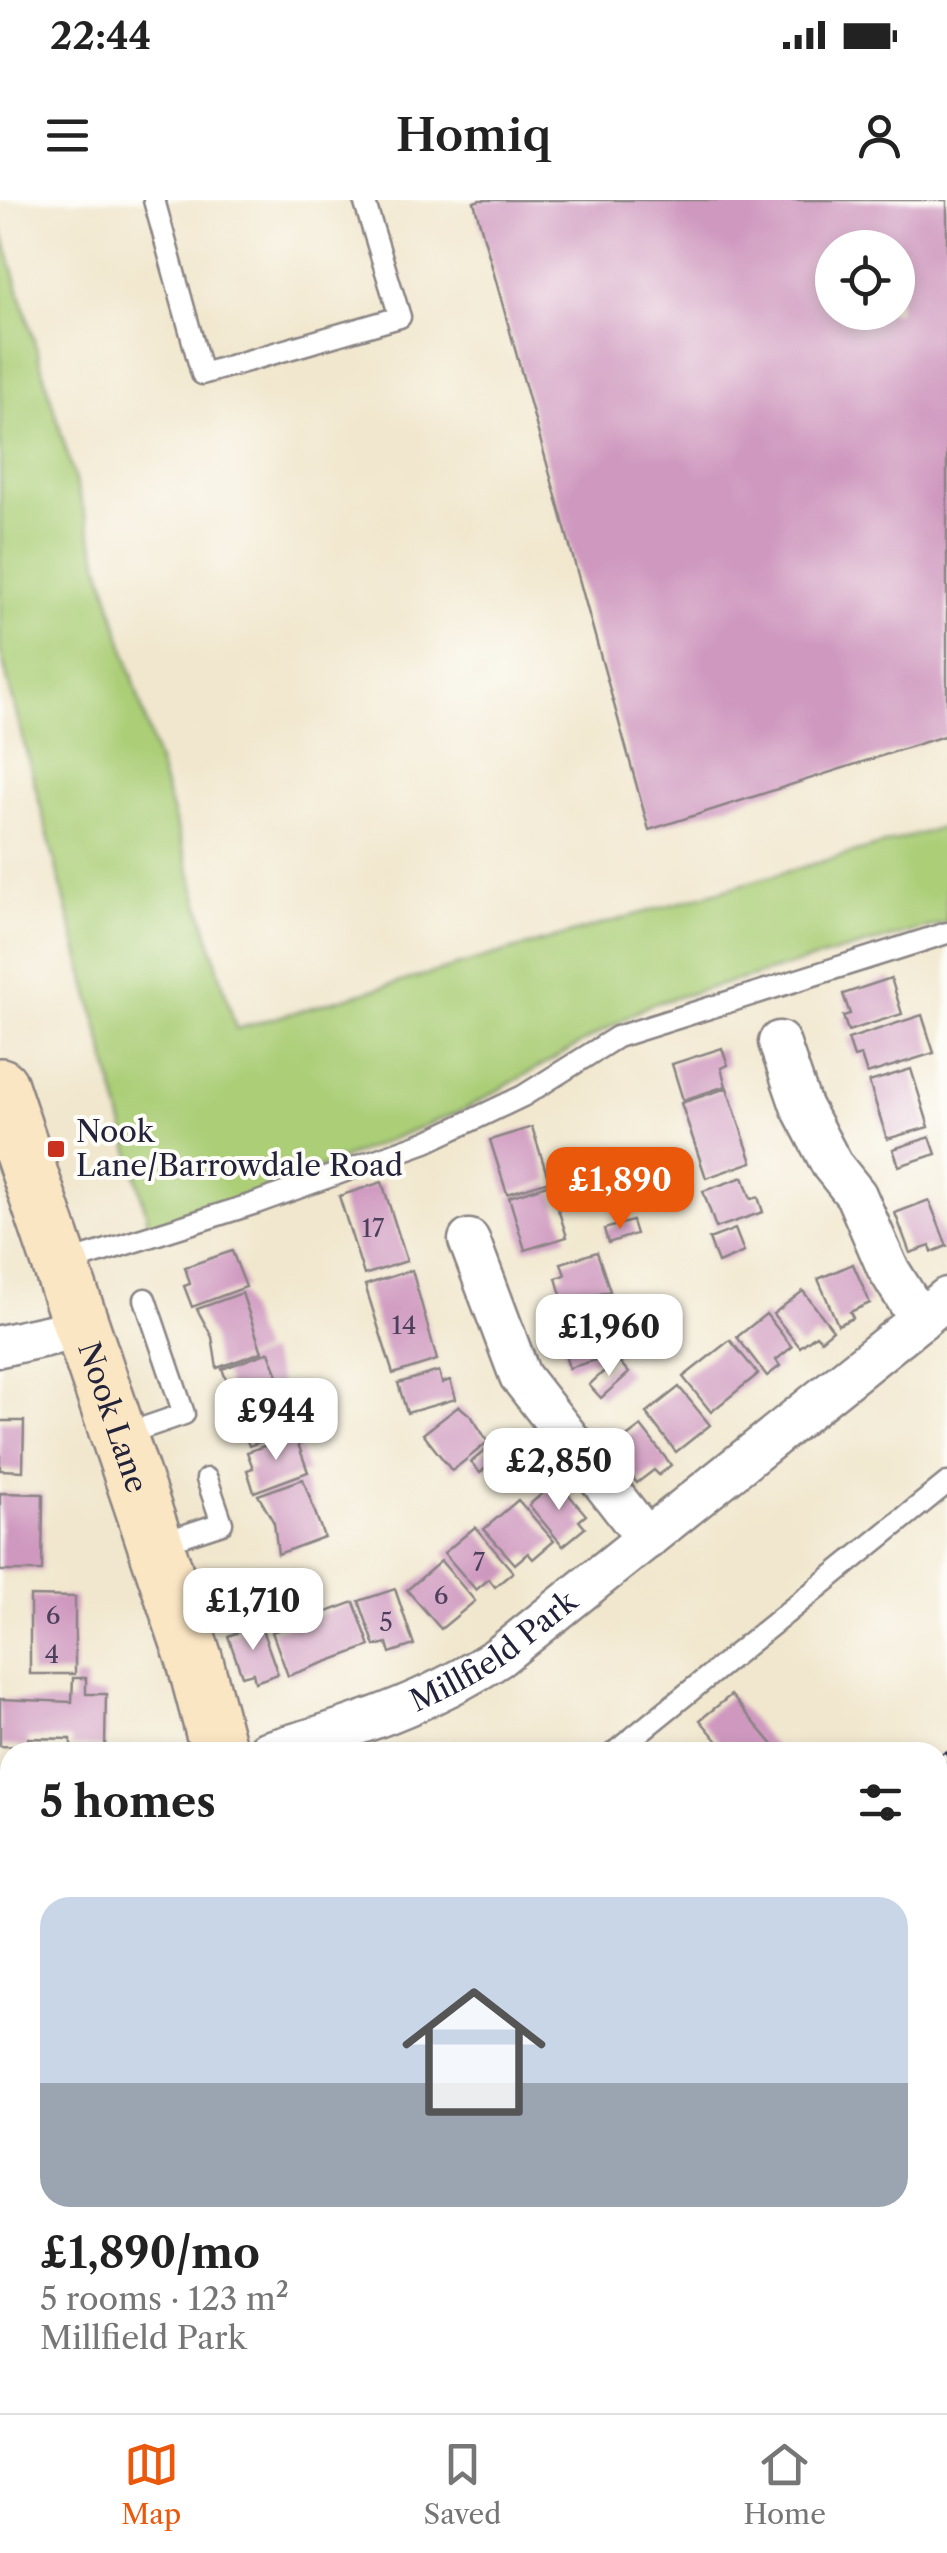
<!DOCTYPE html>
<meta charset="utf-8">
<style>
:root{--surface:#fff;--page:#f2f2f2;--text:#222;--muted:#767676;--line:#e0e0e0;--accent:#ea580c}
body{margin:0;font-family:"Libre Caslon Text",serif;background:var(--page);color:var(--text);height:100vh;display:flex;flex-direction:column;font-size:38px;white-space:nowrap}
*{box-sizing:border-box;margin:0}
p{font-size:32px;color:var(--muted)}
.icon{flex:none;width:55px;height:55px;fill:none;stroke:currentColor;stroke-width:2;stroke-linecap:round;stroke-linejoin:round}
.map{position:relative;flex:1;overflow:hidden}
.sheet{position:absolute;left:0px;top:1542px;width:948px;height:672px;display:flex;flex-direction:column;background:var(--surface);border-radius:30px 30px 0 0;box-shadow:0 5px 15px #0003}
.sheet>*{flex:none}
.controls{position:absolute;left:815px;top:30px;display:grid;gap:20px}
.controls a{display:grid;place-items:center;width:100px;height:100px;border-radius:50%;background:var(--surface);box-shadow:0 5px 15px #0003;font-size:50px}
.price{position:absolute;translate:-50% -85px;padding:0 22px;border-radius:20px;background:#fff;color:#222;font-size:32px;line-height:65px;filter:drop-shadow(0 2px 5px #0008)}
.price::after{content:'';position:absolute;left:50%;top:60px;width:30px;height:22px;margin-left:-15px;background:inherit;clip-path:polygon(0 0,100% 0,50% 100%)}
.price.active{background:var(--accent);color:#fff}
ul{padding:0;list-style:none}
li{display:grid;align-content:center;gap:20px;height:530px;padding:0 40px}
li+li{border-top:2px solid var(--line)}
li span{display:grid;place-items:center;height:310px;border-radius:30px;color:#555}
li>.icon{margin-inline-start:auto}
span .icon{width:180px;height:180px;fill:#fffc;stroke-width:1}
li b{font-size:42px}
h2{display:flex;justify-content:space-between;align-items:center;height:120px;padding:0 40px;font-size:42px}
.status{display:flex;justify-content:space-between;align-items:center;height:70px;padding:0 50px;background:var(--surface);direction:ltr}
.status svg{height:28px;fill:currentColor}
header{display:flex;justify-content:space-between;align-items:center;height:130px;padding:0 40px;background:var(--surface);font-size:45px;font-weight:600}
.dock{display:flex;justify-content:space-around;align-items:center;height:140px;border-top:2px solid var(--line);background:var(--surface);font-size:28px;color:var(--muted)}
.dock a{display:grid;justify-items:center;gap:5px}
.dock .active{color:var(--accent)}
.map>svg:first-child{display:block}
.green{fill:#abce77;stroke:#667859;stroke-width:2.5}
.building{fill:#cf98bf;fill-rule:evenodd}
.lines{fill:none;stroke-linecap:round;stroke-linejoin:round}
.lane-casing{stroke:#8a8484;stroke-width:25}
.street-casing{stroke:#8a8484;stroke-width:45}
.secondary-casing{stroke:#8a8484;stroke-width:60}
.lane{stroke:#fff;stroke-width:20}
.street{stroke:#fff;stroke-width:40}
.secondary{stroke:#fbe6c4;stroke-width:55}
.rail-casing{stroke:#22223b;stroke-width:11}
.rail{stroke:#fdfcf7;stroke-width:8;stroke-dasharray:22;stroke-linecap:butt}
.poi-dot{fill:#c8321e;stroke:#fdfcf7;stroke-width:4}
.labels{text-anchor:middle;stroke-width:8;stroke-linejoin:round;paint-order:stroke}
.number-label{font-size:25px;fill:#4d405c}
.poi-label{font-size:30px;fill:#22223b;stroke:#fdfcf7;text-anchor:start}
.street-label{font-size:30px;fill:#22223b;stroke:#fdfcf7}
</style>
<div class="status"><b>22:44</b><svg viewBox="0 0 49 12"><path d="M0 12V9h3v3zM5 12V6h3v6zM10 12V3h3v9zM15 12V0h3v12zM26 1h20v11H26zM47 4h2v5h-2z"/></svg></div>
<header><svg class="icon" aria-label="menu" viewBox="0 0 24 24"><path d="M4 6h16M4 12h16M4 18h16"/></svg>Homiq<svg class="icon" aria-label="person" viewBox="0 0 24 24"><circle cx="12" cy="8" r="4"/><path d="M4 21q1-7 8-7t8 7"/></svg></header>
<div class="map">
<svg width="947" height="2213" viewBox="0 0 947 2213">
<rect width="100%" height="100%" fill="#fdfcf7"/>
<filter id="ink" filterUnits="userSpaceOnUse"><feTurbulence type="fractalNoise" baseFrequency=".01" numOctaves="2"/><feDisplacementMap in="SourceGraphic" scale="20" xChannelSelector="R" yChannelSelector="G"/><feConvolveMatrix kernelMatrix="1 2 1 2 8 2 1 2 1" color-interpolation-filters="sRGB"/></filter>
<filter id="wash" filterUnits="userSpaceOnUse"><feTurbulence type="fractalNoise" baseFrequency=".0048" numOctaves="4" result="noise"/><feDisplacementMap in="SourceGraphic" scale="40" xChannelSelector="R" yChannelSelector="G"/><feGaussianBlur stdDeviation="2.25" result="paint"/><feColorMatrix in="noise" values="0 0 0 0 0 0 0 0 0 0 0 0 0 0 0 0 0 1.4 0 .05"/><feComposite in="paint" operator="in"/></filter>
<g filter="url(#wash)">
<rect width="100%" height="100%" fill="#f1e7ce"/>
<!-- green -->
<path class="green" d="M0 25 236 829 947 626V722L649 805 463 910 152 1036 0 450Z"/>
<g id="blocks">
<!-- building -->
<g class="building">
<path d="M480 0H947V535L649 630 474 2ZM832 48H898V112H832Z"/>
<path d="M891 778 902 814 848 831 843 816 850 814 843 794Z"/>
<path d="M922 815 934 853 867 874 861 855 854 857 848 839Z"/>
<path d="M722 848 728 865 721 868 726 886 683 900 672 864Z"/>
<path d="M911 869 929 927 887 939 869 882Z"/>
<path d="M727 888 752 962 706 978 681 903Z"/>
<path d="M532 927 549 981 507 994 490 940Z"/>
<path d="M930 937 936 954 899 966 893 949Z"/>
<path d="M743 977 751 999 758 997 763 1012 716 1028 703 991Z"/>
<path d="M382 982 407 1061 364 1075 339 996Z"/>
<path d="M550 984 567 1037 525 1050 509 997Z"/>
<path d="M929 1000 947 1046 932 1052 930 1046 910 1053 895 1013Z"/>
<path d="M632 1021 636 1034 608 1043 604 1029Z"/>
<path d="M735 1029 744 1052 718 1063 709 1039Z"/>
<path d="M232 1051 246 1087 192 1107 184 1086 190 1084 185 1067Z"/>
<path d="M597 1052 610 1091 564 1105 556 1078 565 1075 561 1063Z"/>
<path d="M853 1064 870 1103 850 1112 853 1118 838 1125 818 1079Z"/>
<path d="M412 1070 437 1160 393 1174 365 1085Z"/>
<path d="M803 1091 833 1130 821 1140 816 1135 800 1147 773 1114Z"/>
<path d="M242 1093 262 1152 217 1168 212 1137 197 1109Z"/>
<path d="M607 1106 621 1153 569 1168 555 1123Z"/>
<path d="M766 1114 792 1147 776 1160 780 1166 767 1176 737 1137Z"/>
<path d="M730 1140 758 1174 711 1212 683 1177Z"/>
<path d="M269 1152 283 1189 229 1208 221 1187 228 1184 222 1169Z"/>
<path d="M617 1159 629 1173 601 1198 589 1185Z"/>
<path d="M439 1171 442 1183 450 1180 456 1199 407 1213 398 1183Z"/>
<path d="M679 1187 710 1225 676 1252 646 1213Z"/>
<path d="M282 1192 296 1229 249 1246 243 1230 237 1232 229 1211Z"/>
<path d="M459 1206 472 1217 488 1242 452 1271 423 1234Z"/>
<path d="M0 1221H24L23 1271 0 1270Z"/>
<path d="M641 1226 671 1265 659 1275 654 1270 637 1283 611 1249Z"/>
<path d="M295 1235 308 1272 254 1292 247 1270 253 1268 247 1252Z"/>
<path d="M492 1245 501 1255 480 1273 471 1262Z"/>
<path d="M303 1279 324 1337 278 1354 274 1323 258 1295Z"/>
<path d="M557 1281 586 1315 579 1321 585 1328 563 1346 529 1305Z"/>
<path d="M0 1293 43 1294 42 1371H0Z"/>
<path d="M518 1300 554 1341 533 1359 528 1353 515 1364 484 1329Z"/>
<path d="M475 1327 513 1372 495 1387 489 1379 476 1390 444 1353Z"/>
<path d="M441 1361 475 1401 441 1429 407 1390Z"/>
<path d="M238 1366 249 1398 221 1408 209 1376Z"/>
<path d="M395 1389 414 1445 390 1453 387 1443 375 1446 359 1401Z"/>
<path d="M30 1396 75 1397V1474H30Z"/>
<path d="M354 1402 370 1446 288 1476 272 1432Z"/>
<path d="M260 1424 278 1474 255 1482 253 1473 242 1476 228 1436Z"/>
<path d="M73 1478H86V1494H106L105 1547H71V1539L28 1538V1547L0 1546V1499L72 1502Z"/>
<path d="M731 1495 779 1552H727L700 1520Z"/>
<path d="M0 1783H10V1926H4L6 1954H0Z"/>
<path d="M947 2102V2213H906L897 2205H938V2112Z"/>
<path d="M564 2205H723L717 2213H570Z"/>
</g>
</g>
</g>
<g filter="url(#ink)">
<use href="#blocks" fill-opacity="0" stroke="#8a8484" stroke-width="2.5"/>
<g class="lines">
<defs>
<g id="lane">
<path d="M154 0 202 174 400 117 364 0"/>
<path d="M63 1064 256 1003 426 942 523 896 617 837 947 733"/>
<path d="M123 1235 184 1214 145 1099"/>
<path d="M158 1344 222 1323 207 1279"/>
<path d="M615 1552 947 1283"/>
<path d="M938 2026 947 2035"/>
</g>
<g id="street">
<path d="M779 842 801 906 832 965 856 995 887 1067 920 1120"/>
<path d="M469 1040 520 1176 647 1339"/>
<path d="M0 1146 82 1128"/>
<path id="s1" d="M267 1552C349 1529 429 1503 500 1456L947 1098"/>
<path d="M0 1616H2"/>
<path d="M938 2006 947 1996"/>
<path d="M765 2213 770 2205"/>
</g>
<g id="secondary">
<path id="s2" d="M0 886 194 1458 219 1552"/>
<path d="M489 2205 493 2213"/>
</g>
</defs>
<!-- lane casing -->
<use href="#lane" class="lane-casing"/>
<!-- street casing -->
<use href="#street" class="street-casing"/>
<!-- secondary casing -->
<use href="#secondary" class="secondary-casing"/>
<!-- lane -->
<use href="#lane" class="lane"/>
<!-- street -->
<use href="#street" class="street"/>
<!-- secondary -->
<use href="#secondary" class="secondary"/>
<defs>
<g id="rail">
<path d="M938 1564 947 1556"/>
<path d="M938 1589 947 1581"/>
<path d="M938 1621 947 1613"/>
<path d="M938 1645 947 1637"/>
<path d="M182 2213 191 2205"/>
<path d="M211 2213 221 2205"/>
<path d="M250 2213 259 2205"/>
<path d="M279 2213 288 2205"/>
</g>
</defs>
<!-- rail casing -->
<use href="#rail" class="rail-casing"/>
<!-- rail -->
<use href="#rail" class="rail"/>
</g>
</g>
<!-- markers -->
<rect class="poi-dot" x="46" y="939" width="20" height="20" rx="5"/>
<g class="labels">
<!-- number labels -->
<g class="number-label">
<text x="373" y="1037">17</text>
<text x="404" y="1134">14</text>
<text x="479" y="1371">7</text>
<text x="441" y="1404">6</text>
<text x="53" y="1424">6</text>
<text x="386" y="1431">5</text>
<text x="52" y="1463">4</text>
</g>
<!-- poi labels -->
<g class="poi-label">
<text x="76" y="942">Nook<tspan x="76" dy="34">Lane/Barrowdale Road</tspan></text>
</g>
<!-- street labels -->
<g class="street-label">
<text dy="10" stroke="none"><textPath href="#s2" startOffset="350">Nook Lane</textPath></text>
<text dy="10" stroke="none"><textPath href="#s1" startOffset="250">Millfield Park</textPath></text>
</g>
</g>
</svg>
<div class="controls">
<a><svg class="icon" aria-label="locate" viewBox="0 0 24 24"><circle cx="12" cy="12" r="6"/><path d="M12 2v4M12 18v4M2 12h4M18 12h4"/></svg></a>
</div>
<b class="price active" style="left:620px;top:1032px">£1,890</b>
<b class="price" style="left:609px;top:1179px">£1,960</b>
<b class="price" style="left:276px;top:1263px">£944</b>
<b class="price" style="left:559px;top:1313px">£2,850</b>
<b class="price" style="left:253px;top:1453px">£1,710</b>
<section class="sheet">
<h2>5 homes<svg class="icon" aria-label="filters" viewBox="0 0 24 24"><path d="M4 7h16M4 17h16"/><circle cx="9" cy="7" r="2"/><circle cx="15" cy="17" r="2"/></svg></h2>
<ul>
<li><span style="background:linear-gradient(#c9d6e8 60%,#9aa5b1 0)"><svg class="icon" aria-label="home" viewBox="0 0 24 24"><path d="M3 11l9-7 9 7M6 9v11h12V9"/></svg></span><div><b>£1,890/mo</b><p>5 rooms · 123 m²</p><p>Millfield Park</p></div></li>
</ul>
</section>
</div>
<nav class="dock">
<a class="active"><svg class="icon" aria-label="map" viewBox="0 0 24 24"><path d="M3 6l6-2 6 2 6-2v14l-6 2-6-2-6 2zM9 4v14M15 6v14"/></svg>Map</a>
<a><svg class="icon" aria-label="saved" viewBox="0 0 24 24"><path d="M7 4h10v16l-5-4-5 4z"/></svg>Saved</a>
<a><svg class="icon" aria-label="home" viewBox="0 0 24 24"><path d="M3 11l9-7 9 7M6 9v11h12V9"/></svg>Home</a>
</nav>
